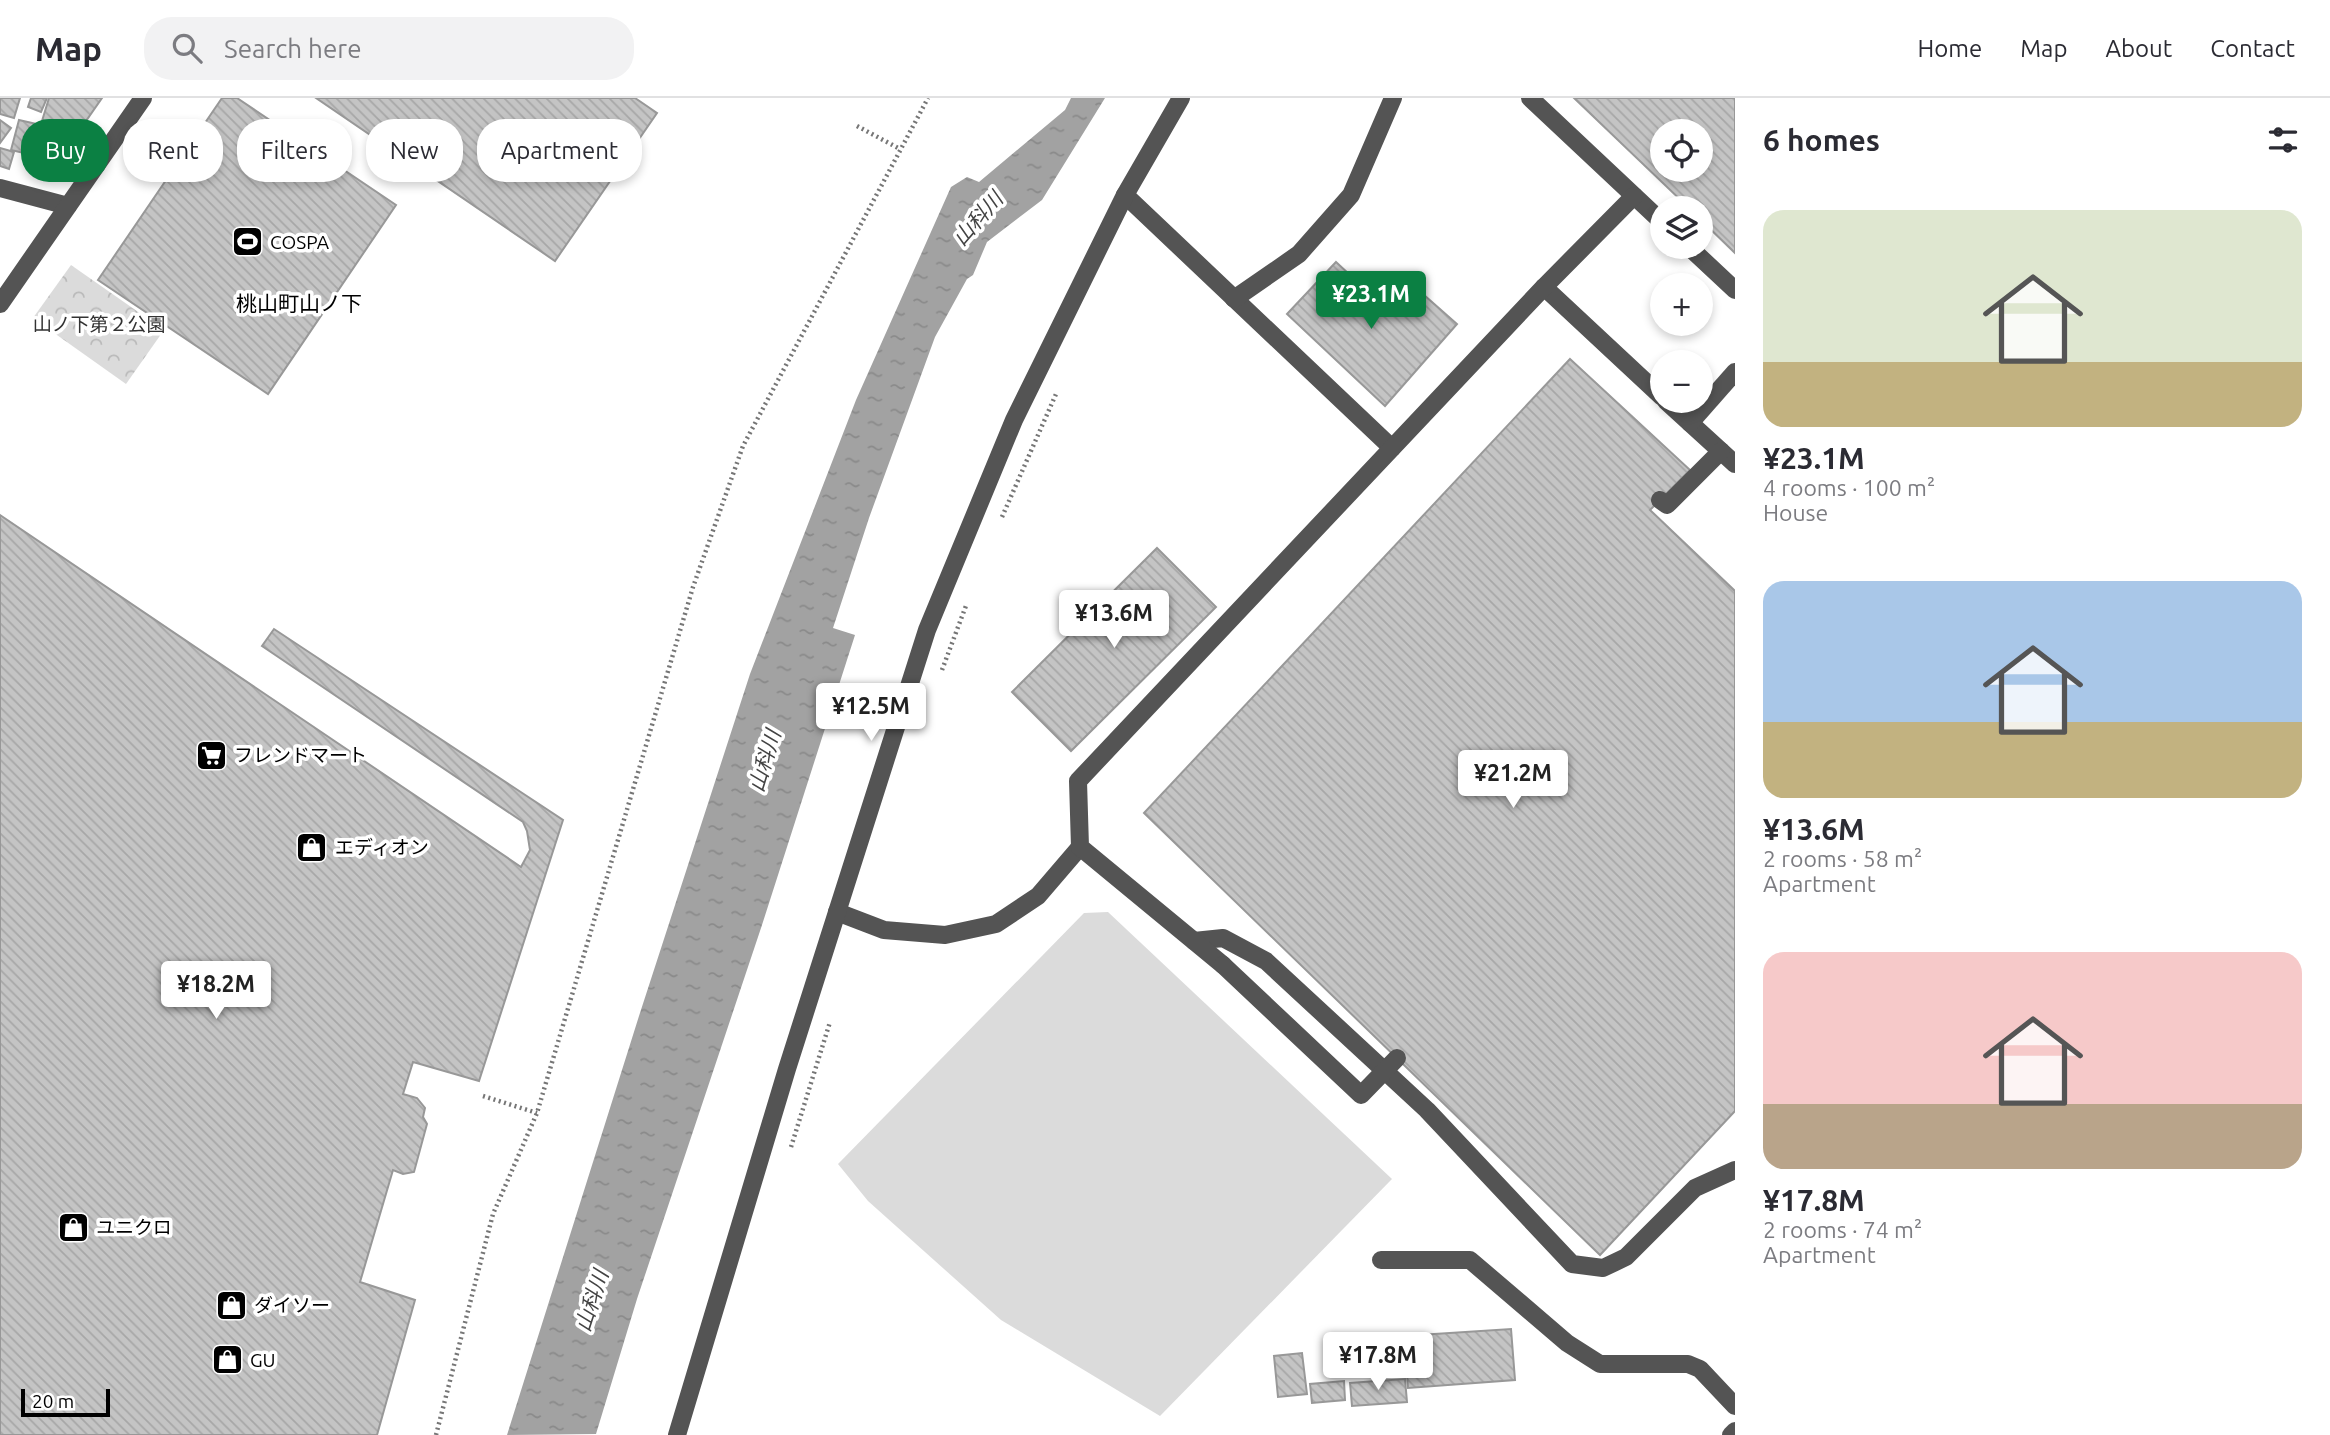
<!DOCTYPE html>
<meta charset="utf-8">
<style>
:root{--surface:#fff;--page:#f2f2f3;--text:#2b2b33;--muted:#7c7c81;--line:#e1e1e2;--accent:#0b8043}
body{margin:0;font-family:Ubuntu,"Noto Sans JP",sans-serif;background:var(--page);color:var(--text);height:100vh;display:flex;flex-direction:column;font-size:26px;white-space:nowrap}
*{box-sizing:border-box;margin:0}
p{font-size:23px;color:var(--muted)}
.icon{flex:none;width:38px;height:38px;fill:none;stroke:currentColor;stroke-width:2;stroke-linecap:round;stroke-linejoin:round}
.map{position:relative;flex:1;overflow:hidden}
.side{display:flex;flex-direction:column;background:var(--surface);width:595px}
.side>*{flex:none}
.banner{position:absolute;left:21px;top:21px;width:665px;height:63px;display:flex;gap:14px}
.fabs{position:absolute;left:1650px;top:21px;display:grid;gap:14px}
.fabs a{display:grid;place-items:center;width:63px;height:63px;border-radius:50%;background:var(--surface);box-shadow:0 4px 10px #0003;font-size:35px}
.scale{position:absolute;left:21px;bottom:18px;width:89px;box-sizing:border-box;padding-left:7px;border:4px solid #000;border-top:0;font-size:19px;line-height:24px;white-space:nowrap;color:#000;-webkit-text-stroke:5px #fff;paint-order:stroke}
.price{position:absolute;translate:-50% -60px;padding:0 16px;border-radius:7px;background:#fff;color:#222;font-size:23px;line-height:46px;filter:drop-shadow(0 2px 4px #0008)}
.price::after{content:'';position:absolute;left:50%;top:42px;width:21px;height:16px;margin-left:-10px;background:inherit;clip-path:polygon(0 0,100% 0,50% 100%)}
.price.active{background:var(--accent);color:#fff}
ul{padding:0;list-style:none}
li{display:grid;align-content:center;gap:14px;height:371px;padding:0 28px}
li span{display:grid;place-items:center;height:217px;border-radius:21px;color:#555}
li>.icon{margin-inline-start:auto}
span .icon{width:126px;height:126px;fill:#fffc;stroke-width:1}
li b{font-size:30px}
h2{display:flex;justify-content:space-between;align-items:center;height:84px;padding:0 28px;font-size:30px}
.chip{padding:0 24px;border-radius:28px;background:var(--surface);box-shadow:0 4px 10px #0003;font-size:24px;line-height:63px}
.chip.active{background:var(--accent);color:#fff}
header{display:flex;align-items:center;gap:42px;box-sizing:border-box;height:98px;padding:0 35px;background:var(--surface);border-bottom:2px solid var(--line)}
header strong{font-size:33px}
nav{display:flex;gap:38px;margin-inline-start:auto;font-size:24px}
.search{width:490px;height:63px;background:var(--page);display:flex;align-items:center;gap:18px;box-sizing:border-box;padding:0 24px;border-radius:28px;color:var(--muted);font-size:26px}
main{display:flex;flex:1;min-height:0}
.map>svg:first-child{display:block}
.grass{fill:#dbdbdb}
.forest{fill:url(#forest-crowns)}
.water{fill:url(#water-ripples)}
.building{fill:url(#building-back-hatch);stroke:#989898;stroke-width:2;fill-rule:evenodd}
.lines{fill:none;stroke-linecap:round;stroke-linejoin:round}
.path{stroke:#767676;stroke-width:4.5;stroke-dasharray:2 3.5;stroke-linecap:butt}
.minor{stroke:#545454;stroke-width:18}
.minor-bridge{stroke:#545454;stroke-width:18}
.labels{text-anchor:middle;stroke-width:7;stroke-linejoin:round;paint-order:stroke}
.poi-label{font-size:19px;fill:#000;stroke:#fff;text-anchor:start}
.park-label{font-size:19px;fill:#323232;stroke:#fff}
.water-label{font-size:21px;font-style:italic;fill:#434343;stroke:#fff}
.neighbourhood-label{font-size:21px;fill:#000;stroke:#fff}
</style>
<header>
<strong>Map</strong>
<div class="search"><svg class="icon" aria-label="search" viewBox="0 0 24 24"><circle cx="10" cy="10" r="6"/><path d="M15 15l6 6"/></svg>Search here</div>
<nav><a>Home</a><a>Map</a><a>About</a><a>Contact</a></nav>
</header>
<main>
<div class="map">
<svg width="1735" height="1337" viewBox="0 0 1735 1337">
<defs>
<pattern id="forest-crowns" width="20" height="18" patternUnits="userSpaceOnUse" patternTransform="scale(1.75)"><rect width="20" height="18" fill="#dbdbdb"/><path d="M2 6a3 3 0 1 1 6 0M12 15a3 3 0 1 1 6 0" fill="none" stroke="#bababa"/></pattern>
<pattern id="water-ripples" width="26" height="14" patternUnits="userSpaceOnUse" patternTransform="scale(1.75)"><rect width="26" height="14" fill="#a2a2a2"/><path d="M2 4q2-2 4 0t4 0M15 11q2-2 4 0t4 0" fill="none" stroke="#8a8a8a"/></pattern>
<pattern id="building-back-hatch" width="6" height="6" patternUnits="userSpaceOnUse" patternTransform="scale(1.75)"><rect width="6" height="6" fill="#c4c4c4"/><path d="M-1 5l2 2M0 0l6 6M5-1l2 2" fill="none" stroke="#a7a7a7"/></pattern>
</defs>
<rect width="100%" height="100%" fill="#fff"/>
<!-- grass -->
<path class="grass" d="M1108 814 1392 1081 1160 1318 1001 1222 868 1103 838 1066 1084 815Z"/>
<!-- forest -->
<path class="forest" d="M71 167 164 232 126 286 33 220Z"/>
<!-- water -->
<path class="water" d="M1071 0H1105L1042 102 987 144 973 177 967 181 935 239 869 420 833 530 855 537 761 830 637 1201 596 1336 507 1337 639 918 750 576 856 302 951 89 967 79 979 84 1065 12Z"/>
<!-- building -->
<g class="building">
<path d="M0 0H20L14 20 0 16Z"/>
<path d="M31 0H47L41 14 28 9Z"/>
<path d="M49 0H102L79 33 42 23Z"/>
<path d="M222 0H237L396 107 268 296 98 182Z"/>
<path d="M316 0H635L657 15 555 163Z"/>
<path d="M1574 0H1735V155L1701 122V110H1689ZM1662 33H1701V72H1662Z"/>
<path d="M0 22 11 30 0 45Z"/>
<path d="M19 22 54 30 46 60 11 52Z"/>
<path d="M0 50 14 54 9 71 0 68Z"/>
<path d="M1336 164 1392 216 1416 190 1457 226 1385 308 1287 216Z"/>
<path d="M1570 261 1690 372 1650 412 1735 493V1013L1600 1157 1144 715Z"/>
<path d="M0 417 521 769 530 752 527 733 523 724 262 548 274 531 563 722 479 983 413 964 403 996 417 1000 425 1010 423 1019 427 1026 414 1074 403 1076 393 1072 360 1184 415 1202 377 1337H0Z"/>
<path d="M1157 450 1216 509 1071 653 1012 594Z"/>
<path d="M1511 1231 1515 1282 1408 1290 1404 1238Z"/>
<path d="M1302 1255 1307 1296 1278 1299 1274 1258Z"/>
<path d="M1405 1281 1407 1304 1352 1308 1350 1285Z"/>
<path d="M1344 1283 1345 1302 1312 1305 1310 1286Z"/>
</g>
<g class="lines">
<!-- path -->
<g class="path">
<path d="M857 28 900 51"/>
<path d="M1002 419 1056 296"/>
<path d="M942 572 967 505"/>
<path d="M483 998 537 1015"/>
<path d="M791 1049 830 924"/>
<path d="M436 1337 493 1116 537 1015 693 489 743 348 928 0"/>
</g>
<!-- minor -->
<g class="minor">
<path d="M1530 0 1662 124"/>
<path d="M0 90 68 108"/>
<path d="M1125 97 1392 350"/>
<path d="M1689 149 1735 192"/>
<path d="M1544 189 1662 299"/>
<path d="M1234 201 1299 156 1351 97 1393 0"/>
<path d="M0 206 143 0"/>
<path d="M1666 303 1735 366"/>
<path d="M1690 325 1735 274"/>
<path d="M1660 402 1667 407 1721 353"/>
<path d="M837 814 884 832 945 837 996 826 1038 798 1080 749"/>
<path d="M1194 843 1223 840 1266 863 1427 1012 1572 1166 1603 1170 1626 1159 1695 1090 1735 1072"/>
<path d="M1223 867 1080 749 1078 683 1544 189 1634 98"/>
<path d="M1381 1162H1470L1567 1245 1600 1266H1688L1700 1271 1735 1308"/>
<path d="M677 1337 787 971 927 532 1014 322 1125 97 1181 0"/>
<path d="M1731 1337 1735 1333"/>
</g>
<!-- minor-bridge -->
<path class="minor-bridge" d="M1223 867 1361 997 1397 960"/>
</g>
<!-- icons -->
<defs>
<symbol id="stadium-square" viewBox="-11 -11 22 22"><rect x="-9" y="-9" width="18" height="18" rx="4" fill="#000" stroke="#fff"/><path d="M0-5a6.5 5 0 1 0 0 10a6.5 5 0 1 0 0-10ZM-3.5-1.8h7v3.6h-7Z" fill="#fff"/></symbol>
<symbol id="supermarket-square" viewBox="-11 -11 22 22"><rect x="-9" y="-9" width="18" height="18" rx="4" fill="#000" stroke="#fff"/><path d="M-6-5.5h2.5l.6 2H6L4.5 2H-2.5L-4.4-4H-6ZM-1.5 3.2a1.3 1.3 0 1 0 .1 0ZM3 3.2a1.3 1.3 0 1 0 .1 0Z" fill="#fff"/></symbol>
<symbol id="shop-square" viewBox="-11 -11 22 22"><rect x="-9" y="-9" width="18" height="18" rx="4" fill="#000" stroke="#fff"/><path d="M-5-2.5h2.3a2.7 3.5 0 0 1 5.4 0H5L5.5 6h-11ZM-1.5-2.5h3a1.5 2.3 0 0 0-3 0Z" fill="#fff"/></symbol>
</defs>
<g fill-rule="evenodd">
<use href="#stadium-square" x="230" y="126" width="35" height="35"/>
<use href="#supermarket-square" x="194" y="640" width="35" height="35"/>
<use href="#shop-square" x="294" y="732" width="35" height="35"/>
<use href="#shop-square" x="56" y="1112" width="35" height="35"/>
<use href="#shop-square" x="214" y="1190" width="35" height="35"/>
<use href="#shop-square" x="210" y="1244" width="35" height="35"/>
</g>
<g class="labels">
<!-- poi labels -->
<g class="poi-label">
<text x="270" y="151">COSPA</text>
<text x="234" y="664">フレンドマート</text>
<text x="335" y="756">エディオン</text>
<text x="96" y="1136">ユニクロ</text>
<text x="254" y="1214">ダイソー</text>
<text x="250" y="1269">GU</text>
</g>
<!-- park labels -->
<g class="park-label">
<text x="99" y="233">山ノ下第２公園</text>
</g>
<!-- water labels -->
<g class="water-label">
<text transform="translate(978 121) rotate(-49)" y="7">山科川</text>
<text transform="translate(765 663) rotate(-73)" y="7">山科川</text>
<text transform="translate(592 1203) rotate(-72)" y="7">山科川</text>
</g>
<!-- neighbourhood labels -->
<g class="neighbourhood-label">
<text x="299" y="213">桃山町山ノ下</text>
</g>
</g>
</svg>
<div class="fabs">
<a><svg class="icon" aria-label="locate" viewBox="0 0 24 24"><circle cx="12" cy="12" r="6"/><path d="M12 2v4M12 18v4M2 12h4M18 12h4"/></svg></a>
<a><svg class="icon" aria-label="layers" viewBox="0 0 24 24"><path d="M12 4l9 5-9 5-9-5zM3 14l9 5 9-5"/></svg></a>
<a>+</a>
<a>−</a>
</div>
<div class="scale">20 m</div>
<b class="price active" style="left:1371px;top:233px">¥23.1M</b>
<b class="price" style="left:1114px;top:552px">¥13.6M</b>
<b class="price" style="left:871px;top:645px">¥12.5M</b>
<b class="price" style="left:1513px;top:712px">¥21.2M</b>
<b class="price" style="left:216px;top:923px">¥18.2M</b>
<b class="price" style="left:1378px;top:1294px">¥17.8M</b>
<div class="banner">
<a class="chip active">Buy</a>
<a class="chip">Rent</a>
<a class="chip">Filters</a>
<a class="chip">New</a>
<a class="chip">Apartment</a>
</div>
</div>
<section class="side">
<h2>6 homes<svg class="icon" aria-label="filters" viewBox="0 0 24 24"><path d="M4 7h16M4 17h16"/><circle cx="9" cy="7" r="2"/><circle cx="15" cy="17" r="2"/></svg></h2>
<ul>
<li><span style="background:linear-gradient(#dfe7d0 70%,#c2b280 0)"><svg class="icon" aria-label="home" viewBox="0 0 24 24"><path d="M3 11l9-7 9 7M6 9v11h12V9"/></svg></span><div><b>¥23.1M</b><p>4 rooms · 100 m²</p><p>House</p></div></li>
<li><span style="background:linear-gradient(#a9c7e8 65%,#c2b280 0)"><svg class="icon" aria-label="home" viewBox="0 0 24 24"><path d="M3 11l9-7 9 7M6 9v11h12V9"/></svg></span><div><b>¥13.6M</b><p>2 rooms · 58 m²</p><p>Apartment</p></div></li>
<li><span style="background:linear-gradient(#f6c9c9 70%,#b9a48a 0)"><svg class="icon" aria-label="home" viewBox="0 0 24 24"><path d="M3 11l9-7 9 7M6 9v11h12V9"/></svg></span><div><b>¥17.8M</b><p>2 rooms · 74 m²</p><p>Apartment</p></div></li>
</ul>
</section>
</main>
